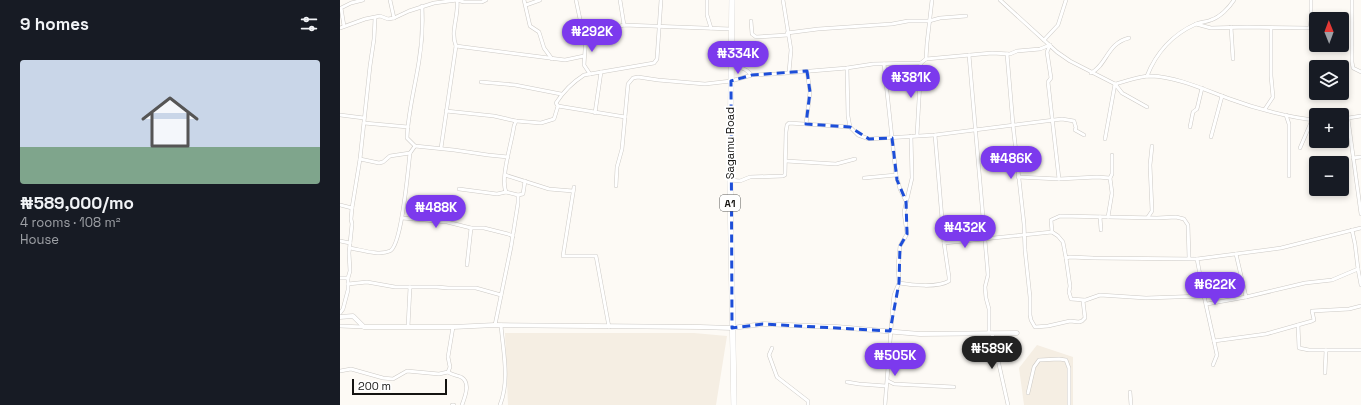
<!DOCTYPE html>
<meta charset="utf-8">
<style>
:root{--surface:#171b24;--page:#20242c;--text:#f1f3f6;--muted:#9ea1a6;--line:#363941;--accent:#7c3aed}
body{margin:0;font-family:"Space Grotesk",sans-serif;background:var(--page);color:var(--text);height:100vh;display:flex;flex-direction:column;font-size:15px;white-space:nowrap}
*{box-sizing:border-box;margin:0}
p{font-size:13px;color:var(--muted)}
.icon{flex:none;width:22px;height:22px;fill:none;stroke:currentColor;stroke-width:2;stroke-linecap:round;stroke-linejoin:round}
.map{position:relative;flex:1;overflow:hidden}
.sheet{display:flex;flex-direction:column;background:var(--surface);width:340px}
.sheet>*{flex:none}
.needle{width:26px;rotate:359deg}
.fabs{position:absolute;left:969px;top:12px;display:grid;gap:8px}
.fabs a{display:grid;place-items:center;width:40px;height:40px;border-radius:4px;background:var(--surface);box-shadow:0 2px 6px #0003;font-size:20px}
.scale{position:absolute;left:12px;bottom:10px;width:95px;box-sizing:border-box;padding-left:4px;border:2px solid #141311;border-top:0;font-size:11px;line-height:14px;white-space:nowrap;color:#141311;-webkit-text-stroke:3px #fff;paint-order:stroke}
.price{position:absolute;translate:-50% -34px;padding:0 9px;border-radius:14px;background:var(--accent);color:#fff;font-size:13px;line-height:26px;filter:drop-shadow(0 1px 2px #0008)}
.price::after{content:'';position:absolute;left:50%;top:24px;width:12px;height:9px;margin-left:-6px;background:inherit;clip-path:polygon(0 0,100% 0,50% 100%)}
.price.active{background:#222;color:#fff}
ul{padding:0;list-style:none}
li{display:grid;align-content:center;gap:8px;height:212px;padding:0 20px}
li+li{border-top:1px solid var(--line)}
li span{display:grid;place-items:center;height:124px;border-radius:4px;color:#555}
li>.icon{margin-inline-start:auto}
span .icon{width:72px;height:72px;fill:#fffc;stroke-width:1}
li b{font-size:17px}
h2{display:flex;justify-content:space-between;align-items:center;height:48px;padding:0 20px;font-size:17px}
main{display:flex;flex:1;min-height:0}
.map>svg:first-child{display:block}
.built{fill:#f5eee3}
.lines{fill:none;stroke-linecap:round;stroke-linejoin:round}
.street-casing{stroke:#ccc9c5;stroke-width:4}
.secondary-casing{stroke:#ccc9c5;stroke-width:5}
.highway-casing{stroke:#ccc9c5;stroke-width:6}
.street{stroke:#fff;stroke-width:3}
.secondary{stroke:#fff;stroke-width:4}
.highway{stroke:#fff;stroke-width:5.5}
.marked{fill:none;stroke:#1d4ed8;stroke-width:3;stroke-dasharray:8 5;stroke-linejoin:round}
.labels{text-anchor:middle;stroke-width:4;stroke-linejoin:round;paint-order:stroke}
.shield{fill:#fff;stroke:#5a5a58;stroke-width:1}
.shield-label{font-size:10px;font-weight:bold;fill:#141311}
.street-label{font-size:11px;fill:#141311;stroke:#fff}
</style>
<main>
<section class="sheet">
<h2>9 homes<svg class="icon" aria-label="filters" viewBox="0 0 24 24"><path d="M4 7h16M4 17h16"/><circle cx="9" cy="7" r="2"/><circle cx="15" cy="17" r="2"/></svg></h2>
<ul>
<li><span style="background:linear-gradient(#c9d6e8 70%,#7fa58c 0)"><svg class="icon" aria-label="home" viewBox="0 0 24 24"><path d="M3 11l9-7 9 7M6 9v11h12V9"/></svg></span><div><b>₦589,000/mo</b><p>4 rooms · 108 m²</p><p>House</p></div></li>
</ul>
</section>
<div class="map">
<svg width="1021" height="405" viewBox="0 0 1021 405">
<rect width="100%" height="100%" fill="#fdfaf5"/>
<!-- built -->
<g class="built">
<path d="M165 333H354L387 336 376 405H168Z"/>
<path d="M697 345 733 357V405H684L679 368Z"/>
</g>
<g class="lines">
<defs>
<g id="street">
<path d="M50 0 54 18"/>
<path d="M184 0 190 26 199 32 204 48 212 59"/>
<path d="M236 0 241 24 246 35 244 65 250 74"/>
<path d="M280 0 284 25"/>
<path d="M367 0V15L371 28"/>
<path d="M443 0 451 50 449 72"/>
<path d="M660 0 717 52 730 61 775 84 782 93 807 107"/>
<path d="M1012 0V62L1013 68 1021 72"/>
<path d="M186 5 200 0"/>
<path d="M82 6C83 25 82 43 79 61 75 87 68 112 67 138L75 146 114 150 148 155 168 157"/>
<path d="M411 21 412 34 416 37 448 35"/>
<path d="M856 24 871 28 907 27 968 28H970L971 20V0"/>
<path d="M4 26 1 8 11 3 23 0"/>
<path d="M891 27 893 59"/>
<path d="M0 28 25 19 40 16 48 19 54 18 69 11 94 3 117 0 124 2H142L146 0"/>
<path d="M447 33 478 29 552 24 568 21H589L600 18 626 16"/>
<path d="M246 35 284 25 391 29"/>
<path d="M704 40 718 25 726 0"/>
<path d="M710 45 707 52 711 78 708 82 719 179"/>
<path d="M116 46 225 60 244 56"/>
<path d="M667 54 673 125 684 224 685 250 690 297V315L691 320 695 327 708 326 730 321 739 322 742 321 745 318 743 301 760 295 806 298 864 296"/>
<path d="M629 55 648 275 645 287 646 298 649 309V333"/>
<path d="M586 59 652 53 670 54 677 51 700 49 710 45"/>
<path d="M391 63 406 70 412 75"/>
<path d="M544 64 556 175 560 189 566 201"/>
<path d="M507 68 508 116 510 127 518 135 529 139 595 135 722 119 734 121 736 128 735 130 744 135"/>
<path d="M751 73C767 65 767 43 789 38"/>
<path d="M807 76C816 53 833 34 856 24 861 22 867 22 871 20 880 17 889 8 894 0"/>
<path d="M141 82 175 85 221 94"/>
<path d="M775 84C787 81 799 76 811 76 838 77 865 90 890 99 914 108 950 118 976 120"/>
<path d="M218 106 285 117"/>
<path d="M925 109 933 97 931 76V28"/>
<path d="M106 111 154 116 176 121 201 123 214 119 218 106 216 103C223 92 233 82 244 75L314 63 317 59 321 0"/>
<path d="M255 113 261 72"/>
<path d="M0 115 24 118"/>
<path d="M946 115 949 124V176"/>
<path d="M1002 119 1021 116"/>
<path d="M1008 119 1021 214"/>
<path d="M24 123 68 127"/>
<path d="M466 124 470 92 467 71"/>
<path d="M850 127 853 112 857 109 862 88"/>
<path d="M577 135 581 63"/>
<path d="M871 137 882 96"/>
<path d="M765 139 775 84"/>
<path d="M101 148 116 46C110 31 119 16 117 0"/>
<path d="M960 148 972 120"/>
<path d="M1013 158 1021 157"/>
<path d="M20 159 39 163 43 162 50 156 70 153"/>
<path d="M446 161 496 164 515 159"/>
<path d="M165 175 209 189 233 191"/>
<path d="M678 177 719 179 757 177 770 178"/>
<path d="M524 178 556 175"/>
<path d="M390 180 400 181 410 177 443 176 445 175 446 132 447 125 449 123 510 127"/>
<path d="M276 186 277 167 282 149 288 84 293 78 298 77 318 80 365 84 391 81 412 75 435 74 507 68 533 64 581 63 586 59 587 43 592 0"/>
<path d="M234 187 223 256H256L269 327"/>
<path d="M119 189 157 194 166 192 178 195V203L171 247 155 325"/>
<path d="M166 192C160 178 172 142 174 126L176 121"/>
<path d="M178 195 183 194 185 181"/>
<path d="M0 205 12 208"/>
<path d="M760 217 761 230"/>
<path d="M768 217 772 193 770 178 772 174V155"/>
<path d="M808 217 812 211 810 165 812 146"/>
<path d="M62 218 107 222 131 228H144L168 234 173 236"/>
<path d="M712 232 711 220 720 216 817 218 836 217 844 219 848 225 849 258"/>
<path d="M0 241 10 243"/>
<path d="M604 243 712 232 718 236 723 242 726 258 730 286 729 292 731 299 745 300"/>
<path d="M10 248C22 250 39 256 50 251 62 245 68 169 70 153L75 146"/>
<path d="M896 254 906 297"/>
<path d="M726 258 730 257 753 258 857 259 864 296 874 341 877 355 873 365"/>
<path d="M857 259 941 248 1021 228"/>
<path d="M127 265 131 228"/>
<path d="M1018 269 1021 285"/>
<path d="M0 278H8"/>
<path d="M559 283C571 285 598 288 609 281V277L604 243 595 135"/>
<path d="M8 284 27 282 55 287H97L108 288H136L161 295"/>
<path d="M867 304 906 297 965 283 992 280 1018 269 1015 244 1012 230"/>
<path d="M0 313 3 309 8 290V278L10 271 9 253 12 224 11 219 12 208 20 159 30 66 34 39 35 18"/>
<path d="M958 325 959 348 969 350H1021"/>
<path d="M0 326 24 327"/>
<path d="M68 327 70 287"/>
<path d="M652 333 668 405"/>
<path d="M874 341 926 334 972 321 974 320 972 311 1009 309 1021 306"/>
<path d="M432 348 429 355 437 377 468 401V405"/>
<path d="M0 371 11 369 43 378 53 379 67 371 99 374 108 372 110 367 108 357 113 327"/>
<path d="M108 372C112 375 116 375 121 377 131 382 125 397 122 405"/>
<path d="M985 373 986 350"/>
<path d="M548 381 554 384 614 387"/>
<path d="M507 382 519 384 546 386"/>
<path d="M790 392 791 405"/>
<path d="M688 393 694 367 699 360 719 359 726 360 729 368V405"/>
<path d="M112 405H114"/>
<path d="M160 405C170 380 163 351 161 325"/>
<path d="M545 405 553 304 554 295 559 283 558 265 560 246 567 234 564 212 572 178 571 136"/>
</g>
<path id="secondary" d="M0 317 13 316 24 327H113L155 325 360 327 392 328 423 324 497 327 580 334 677 333"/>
<path id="highway" d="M392 0 390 180 394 405"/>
</defs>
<!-- street casing -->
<use href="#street" class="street-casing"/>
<!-- secondary casing -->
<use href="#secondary" class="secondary-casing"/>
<!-- highway casing -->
<use href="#highway" class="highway-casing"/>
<!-- street -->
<use href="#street" class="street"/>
<!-- secondary -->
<use href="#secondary" class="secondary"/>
<!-- highway -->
<use href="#highway" class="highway"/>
</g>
<!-- marked area -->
<path class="marked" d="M467 71 470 92 466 124 510 127 529 139 552 138 557 180 566 201 567 234 560 246 559 283 550 331 423 324 392 328 391 81 412 75Z"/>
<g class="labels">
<!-- shield labels -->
<rect class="shield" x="380" y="195" width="20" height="16" rx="3"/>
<g class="shield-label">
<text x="390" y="207">A1</text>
</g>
<!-- street labels -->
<g class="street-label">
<text transform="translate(390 143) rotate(-90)" y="4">Sagamu Road</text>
</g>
</g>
</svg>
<div class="fabs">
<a><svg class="needle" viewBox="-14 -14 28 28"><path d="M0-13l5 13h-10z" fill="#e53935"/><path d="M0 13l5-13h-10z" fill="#9ea1a6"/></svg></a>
<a><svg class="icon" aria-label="layers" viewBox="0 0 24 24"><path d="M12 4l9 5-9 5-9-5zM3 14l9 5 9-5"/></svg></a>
<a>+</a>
<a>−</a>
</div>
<div class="scale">200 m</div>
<b class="price" style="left:252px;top:53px">₦292K</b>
<b class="price" style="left:398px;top:75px">₦334K</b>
<b class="price" style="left:571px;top:99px">₦381K</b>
<b class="price" style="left:671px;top:180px">₦486K</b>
<b class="price" style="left:96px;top:229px">₦488K</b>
<b class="price" style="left:625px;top:249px">₦432K</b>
<b class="price" style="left:875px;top:306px">₦622K</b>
<b class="price active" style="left:652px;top:370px">₦589K</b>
<b class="price" style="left:555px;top:377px">₦505K</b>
</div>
</main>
